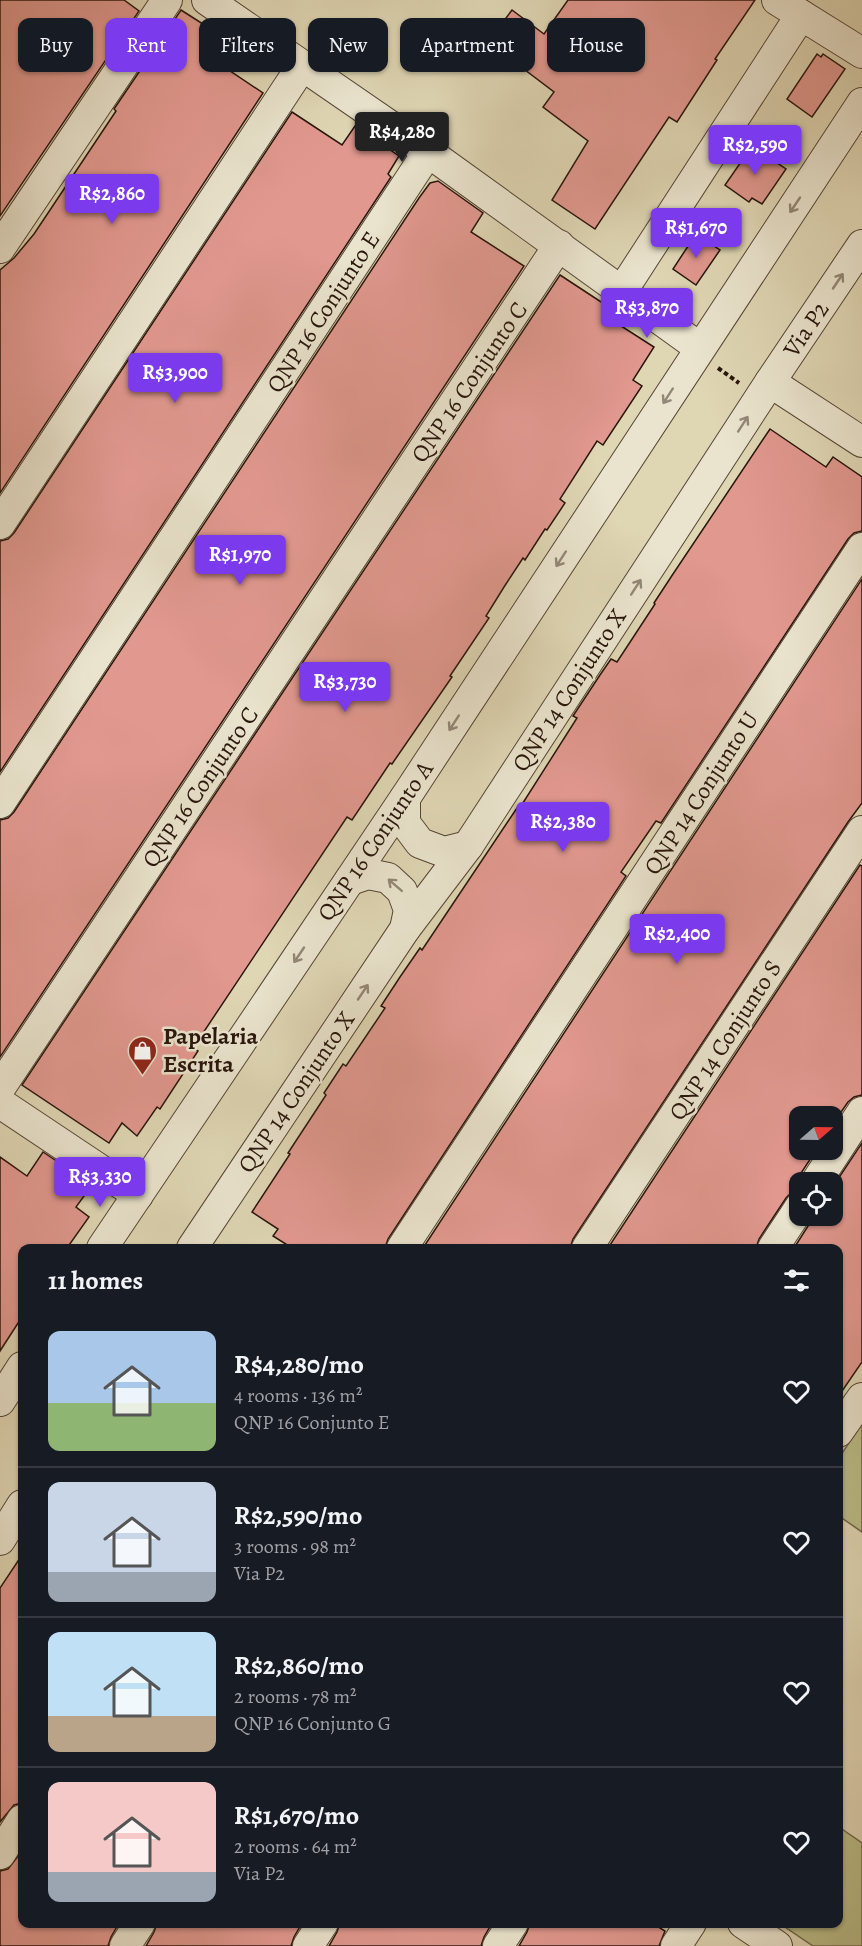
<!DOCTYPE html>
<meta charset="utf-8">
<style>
:root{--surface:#171b24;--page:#20242c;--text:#f1f3f6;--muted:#9ea1a6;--line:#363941;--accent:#7c3aed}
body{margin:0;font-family:Alegreya,serif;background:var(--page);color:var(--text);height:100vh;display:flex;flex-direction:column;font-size:22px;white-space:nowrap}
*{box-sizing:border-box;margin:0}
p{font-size:20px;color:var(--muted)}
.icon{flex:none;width:33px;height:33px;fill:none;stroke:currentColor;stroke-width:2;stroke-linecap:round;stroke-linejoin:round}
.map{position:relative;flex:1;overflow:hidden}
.sheet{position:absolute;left:18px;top:1244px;width:825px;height:684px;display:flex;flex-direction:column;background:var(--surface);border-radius:12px;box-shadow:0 2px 4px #0004}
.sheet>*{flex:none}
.hud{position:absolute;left:18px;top:18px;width:826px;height:54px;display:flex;gap:12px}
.needle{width:39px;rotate:70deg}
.buttons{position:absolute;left:789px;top:1106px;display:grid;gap:12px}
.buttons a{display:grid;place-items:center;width:54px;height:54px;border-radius:12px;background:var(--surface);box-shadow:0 2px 4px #0004;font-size:30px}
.price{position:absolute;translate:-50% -51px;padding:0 14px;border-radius:6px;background:var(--accent);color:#fff;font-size:20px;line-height:39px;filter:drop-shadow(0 2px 3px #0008)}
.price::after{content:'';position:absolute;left:50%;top:36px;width:18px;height:14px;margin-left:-9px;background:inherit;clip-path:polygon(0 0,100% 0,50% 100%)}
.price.current{background:#222;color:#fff}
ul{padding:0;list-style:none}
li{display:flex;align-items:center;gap:18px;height:150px;padding:0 30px}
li+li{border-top:2px solid var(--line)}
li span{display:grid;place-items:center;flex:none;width:168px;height:120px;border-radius:12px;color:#555}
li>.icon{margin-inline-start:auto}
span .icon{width:72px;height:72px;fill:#fffc;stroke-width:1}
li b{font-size:26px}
h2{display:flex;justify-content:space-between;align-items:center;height:72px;padding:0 30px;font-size:26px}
.pill{padding:0 21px;border-radius:12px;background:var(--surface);box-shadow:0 2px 4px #0004;font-size:21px;line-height:54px}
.pill.current{background:var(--accent);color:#fff}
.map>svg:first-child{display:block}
.green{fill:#babc87;stroke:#71684a;stroke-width:1.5}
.building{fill:#e1988f;stroke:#28150c;stroke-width:1.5}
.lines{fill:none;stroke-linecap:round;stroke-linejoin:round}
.minor-casing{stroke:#564536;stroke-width:32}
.path{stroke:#28150c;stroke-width:4;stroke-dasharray:4.5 3;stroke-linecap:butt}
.minor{stroke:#eae4ce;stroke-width:30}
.oneway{stroke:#938777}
.labels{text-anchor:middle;stroke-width:5;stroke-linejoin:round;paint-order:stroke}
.street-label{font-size:24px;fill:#28150c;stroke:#eae4ce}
.poi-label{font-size:24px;font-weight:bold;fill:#28150c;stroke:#eae4ce;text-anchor:start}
</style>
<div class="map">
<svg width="862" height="1946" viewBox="0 0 862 1946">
<rect width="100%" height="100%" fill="#dfd6b4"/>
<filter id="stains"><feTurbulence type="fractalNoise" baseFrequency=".00333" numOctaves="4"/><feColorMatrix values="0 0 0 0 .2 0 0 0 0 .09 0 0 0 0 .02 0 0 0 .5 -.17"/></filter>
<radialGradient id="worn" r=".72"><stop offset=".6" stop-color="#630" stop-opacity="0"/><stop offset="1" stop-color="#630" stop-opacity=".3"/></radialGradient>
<!-- green -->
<g class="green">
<path d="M862 1423V1532L839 1516V1458Z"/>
<path d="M839 1827 862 1843V1946H813L779 1923H838Z"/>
</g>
<!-- building -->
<g class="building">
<path d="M0 0H124L139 11 0 216Z"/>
<path d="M568 0H755L715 59 717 60 677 122 669 117 595 229 552 200 588 141 543 107 554 92 488 42 512 10 544 34Z"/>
<path d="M181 10 228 40 214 60 263 93 0 493V270L14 258 34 234 116 111 114 109Z"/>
<path d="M817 54 821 57 823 54 845 69 812 117 787 99Z"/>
<path d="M292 112 342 145 355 126 399 156 388 174 391 177 0 772V541L8 539 14 533Z"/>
<path d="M752 146 786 169 762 204 752 198 749 202 725 185Z"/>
<path d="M438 181 483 213 471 232 524 266 0 1057V820L8 818 14 812 419 198 430 183Z"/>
<path d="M696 234 720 250 696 285 673 269Z"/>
<path d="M560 275 624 317 618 324 654 347 633 380 642 386 603 445 597 441 560 499 565 503 547 530 545 529 525 560 523 558 504 587 486 616 489 618 450 676 452 677 392 764 390 763 352 820 347 817 193 1048 198 1051 160 1109 157 1107 137 1136 122 1123 109 1143 22 1085Z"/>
<path d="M770 429 826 467 833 457 862 477V531L854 533 848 539 661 823 656 821 621 872 626 876 388 1239 385 1248H292L273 1236 278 1229 252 1212 290 1154 288 1153 326 1095 324 1093 343 1064 346 1066 385 1008 381 1006 400 977 420 948 422 950 519 805 521 806 577 718 573 716 600 675 611 659 617 662 655 604 654 603 673 574Z"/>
<path d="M862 579V803L848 822 573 1239 570 1248H423Z"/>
<path d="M860 865 862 866V1095L854 1097 848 1102 832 1125V1116H800V1149H817L801 1173 799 1180 800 1190 792 1192 786 1198 759 1239 756 1248H608Z"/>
<path d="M862 1143V1362L838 1397V1248H794L815 1215H832V1188Z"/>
<path d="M43 1152 92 1185 76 1207 89 1217 67 1248H22V1317L0 1351V1157L27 1176Z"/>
<path d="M22 1555V1803L14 1805 0 1822V1588Z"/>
<path d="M22 1851V1923H119L111 1937 108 1946H0V1871L8 1869Z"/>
<path d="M157 1923H302L294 1937 291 1946H146L154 1932Z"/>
<path d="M340 1923H492L484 1937 481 1946H329L337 1932Z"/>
<path d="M530 1923H652L665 1931 659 1946H519L527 1932Z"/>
</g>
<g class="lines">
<defs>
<g id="minor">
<path d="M207 0 428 152 700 348"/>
<path d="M777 0 862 53"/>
<path d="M0 248 167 0"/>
<path d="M622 291 801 15"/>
<path d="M770 382 862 442"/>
<path d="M0 524 302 66"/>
<path d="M405 798V823L420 843 444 852 468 846"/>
<path d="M0 803 428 152"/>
<path d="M350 880 368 874 388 878 402 891 409 910 405 929"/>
<path d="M0 1088 559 245"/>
<path d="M0 1103 138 1195"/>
<path d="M816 1182 862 1112"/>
<path d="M102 1248 405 798 862 103"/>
<path d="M192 1248 405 929 468 846 770 382 862 245"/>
<path d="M402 1248 862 548"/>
<path d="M587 1248 862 831"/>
<path d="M773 1248 800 1207"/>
<path d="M0 1401 22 1367"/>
<path d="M838 1432 862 1398"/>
<path d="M0 1540 22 1505"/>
<path d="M0 1854 22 1820"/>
<path d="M743 1923 777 1946"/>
<path d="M125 1946 140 1923"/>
<path d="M308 1946 323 1923"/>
<path d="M498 1946 513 1923"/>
<path d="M676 1946 691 1923"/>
</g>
</defs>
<!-- minor casing -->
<use href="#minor" class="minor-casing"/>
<!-- path -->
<path class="path" d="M718 368 739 383"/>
<!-- minor -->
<use href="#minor" class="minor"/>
</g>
<!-- one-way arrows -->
<defs><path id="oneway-shaft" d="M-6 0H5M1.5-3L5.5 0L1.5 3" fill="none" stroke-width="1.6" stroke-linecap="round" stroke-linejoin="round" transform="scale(1.5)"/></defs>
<g class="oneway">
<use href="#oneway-shaft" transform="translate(795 205) rotate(124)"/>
<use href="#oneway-shaft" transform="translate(838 281) rotate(-56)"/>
<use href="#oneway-shaft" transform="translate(668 396) rotate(123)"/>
<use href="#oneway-shaft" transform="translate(743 424) rotate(-57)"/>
<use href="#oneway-shaft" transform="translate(561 559) rotate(123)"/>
<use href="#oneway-shaft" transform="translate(636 587) rotate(-57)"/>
<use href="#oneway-shaft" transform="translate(454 723) rotate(123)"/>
<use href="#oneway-shaft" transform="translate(395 885) rotate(-139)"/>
<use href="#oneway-shaft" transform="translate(299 955) rotate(124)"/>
<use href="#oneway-shaft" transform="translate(363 992) rotate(-56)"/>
</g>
<!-- icons -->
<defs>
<symbol id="shop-pin" viewBox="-11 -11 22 30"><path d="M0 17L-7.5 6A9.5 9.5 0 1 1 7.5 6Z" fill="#8f2418" stroke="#eae4ce"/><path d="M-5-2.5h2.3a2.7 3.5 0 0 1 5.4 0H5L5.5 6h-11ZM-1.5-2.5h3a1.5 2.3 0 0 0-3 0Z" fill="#fff"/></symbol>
</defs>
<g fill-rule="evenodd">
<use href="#shop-pin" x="126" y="1034" width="33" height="45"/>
</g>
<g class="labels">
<!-- street labels -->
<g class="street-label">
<text transform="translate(323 312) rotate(-57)" y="8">QNP 16 Conjunto E</text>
<text transform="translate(806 329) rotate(-56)" y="8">Via P2</text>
<text transform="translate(469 382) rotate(-56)" y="8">QNP 16 Conjunto C</text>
<text transform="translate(569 690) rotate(-57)" y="8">QNP 14 Conjunto X</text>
<text transform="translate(200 787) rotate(-56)" y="8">QNP 16 Conjunto C</text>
<text transform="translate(701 793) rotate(-57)" y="8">QNP 14 Conjunto U</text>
<text transform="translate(375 841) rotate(-56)" y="8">QNP 16 Conjunto A</text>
<text transform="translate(725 1040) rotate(-57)" y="8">QNP 14 Conjunto S</text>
<text transform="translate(296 1092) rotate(-56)" y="8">QNP 14 Conjunto X</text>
</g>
<!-- poi labels -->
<g class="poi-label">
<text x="163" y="1044">Papelaria<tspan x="163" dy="28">Escrita</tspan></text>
</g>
</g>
<rect width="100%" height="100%" filter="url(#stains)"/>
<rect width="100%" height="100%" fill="url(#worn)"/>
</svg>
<div class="buttons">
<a><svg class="needle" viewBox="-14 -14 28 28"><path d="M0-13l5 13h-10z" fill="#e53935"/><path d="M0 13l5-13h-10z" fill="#9ea1a6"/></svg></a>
<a><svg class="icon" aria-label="locate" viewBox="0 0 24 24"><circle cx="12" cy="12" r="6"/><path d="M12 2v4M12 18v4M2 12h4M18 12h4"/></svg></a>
</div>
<b class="price current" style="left:402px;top:163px">R$4,280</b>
<b class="price" style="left:755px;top:176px">R$2,590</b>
<b class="price" style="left:112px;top:225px">R$2,860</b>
<b class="price" style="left:696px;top:259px">R$1,670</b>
<b class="price" style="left:647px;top:339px">R$3,870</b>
<b class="price" style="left:175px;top:404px">R$3,900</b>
<b class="price" style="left:240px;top:586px">R$1,970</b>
<b class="price" style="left:345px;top:713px">R$3,730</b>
<b class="price" style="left:563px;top:853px">R$2,380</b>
<b class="price" style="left:677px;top:965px">R$2,400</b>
<b class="price" style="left:100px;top:1208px">R$3,330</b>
<div class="hud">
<a class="pill">Buy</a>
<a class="pill current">Rent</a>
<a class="pill">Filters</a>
<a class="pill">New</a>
<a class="pill">Apartment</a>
<a class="pill">House</a>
</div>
<section class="sheet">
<h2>11 homes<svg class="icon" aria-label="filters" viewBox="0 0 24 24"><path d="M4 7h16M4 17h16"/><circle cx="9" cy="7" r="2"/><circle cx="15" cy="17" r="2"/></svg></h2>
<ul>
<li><span style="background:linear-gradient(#a9c7e8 60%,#8fb573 0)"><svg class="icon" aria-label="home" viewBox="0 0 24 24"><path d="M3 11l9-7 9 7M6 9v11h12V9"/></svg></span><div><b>R$4,280/mo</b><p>4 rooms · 136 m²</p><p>QNP 16 Conjunto E</p></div><svg class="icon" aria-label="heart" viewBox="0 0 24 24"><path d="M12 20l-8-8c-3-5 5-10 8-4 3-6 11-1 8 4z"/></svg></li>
<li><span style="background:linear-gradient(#c9d6e8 75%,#9aa5b1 0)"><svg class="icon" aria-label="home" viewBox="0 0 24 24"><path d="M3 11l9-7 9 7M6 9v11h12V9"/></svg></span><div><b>R$2,590/mo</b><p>3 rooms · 98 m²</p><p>Via P2</p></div><svg class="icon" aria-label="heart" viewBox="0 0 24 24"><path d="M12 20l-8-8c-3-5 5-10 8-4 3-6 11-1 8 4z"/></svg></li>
<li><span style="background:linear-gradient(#bfe0f5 70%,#b9a48a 0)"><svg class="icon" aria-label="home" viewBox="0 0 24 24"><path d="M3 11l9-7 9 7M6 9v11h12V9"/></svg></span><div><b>R$2,860/mo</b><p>2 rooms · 78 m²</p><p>QNP 16 Conjunto G</p></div><svg class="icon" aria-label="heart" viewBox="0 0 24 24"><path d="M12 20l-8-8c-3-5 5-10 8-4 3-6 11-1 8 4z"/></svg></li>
<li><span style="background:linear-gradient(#f6c9c9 75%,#9aa5b1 0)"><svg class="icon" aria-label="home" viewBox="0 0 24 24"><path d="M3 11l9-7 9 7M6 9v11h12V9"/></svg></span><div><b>R$1,670/mo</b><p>2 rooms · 64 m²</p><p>Via P2</p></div><svg class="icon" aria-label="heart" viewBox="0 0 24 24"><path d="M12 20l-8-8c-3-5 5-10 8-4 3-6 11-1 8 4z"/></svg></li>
</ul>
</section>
</div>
